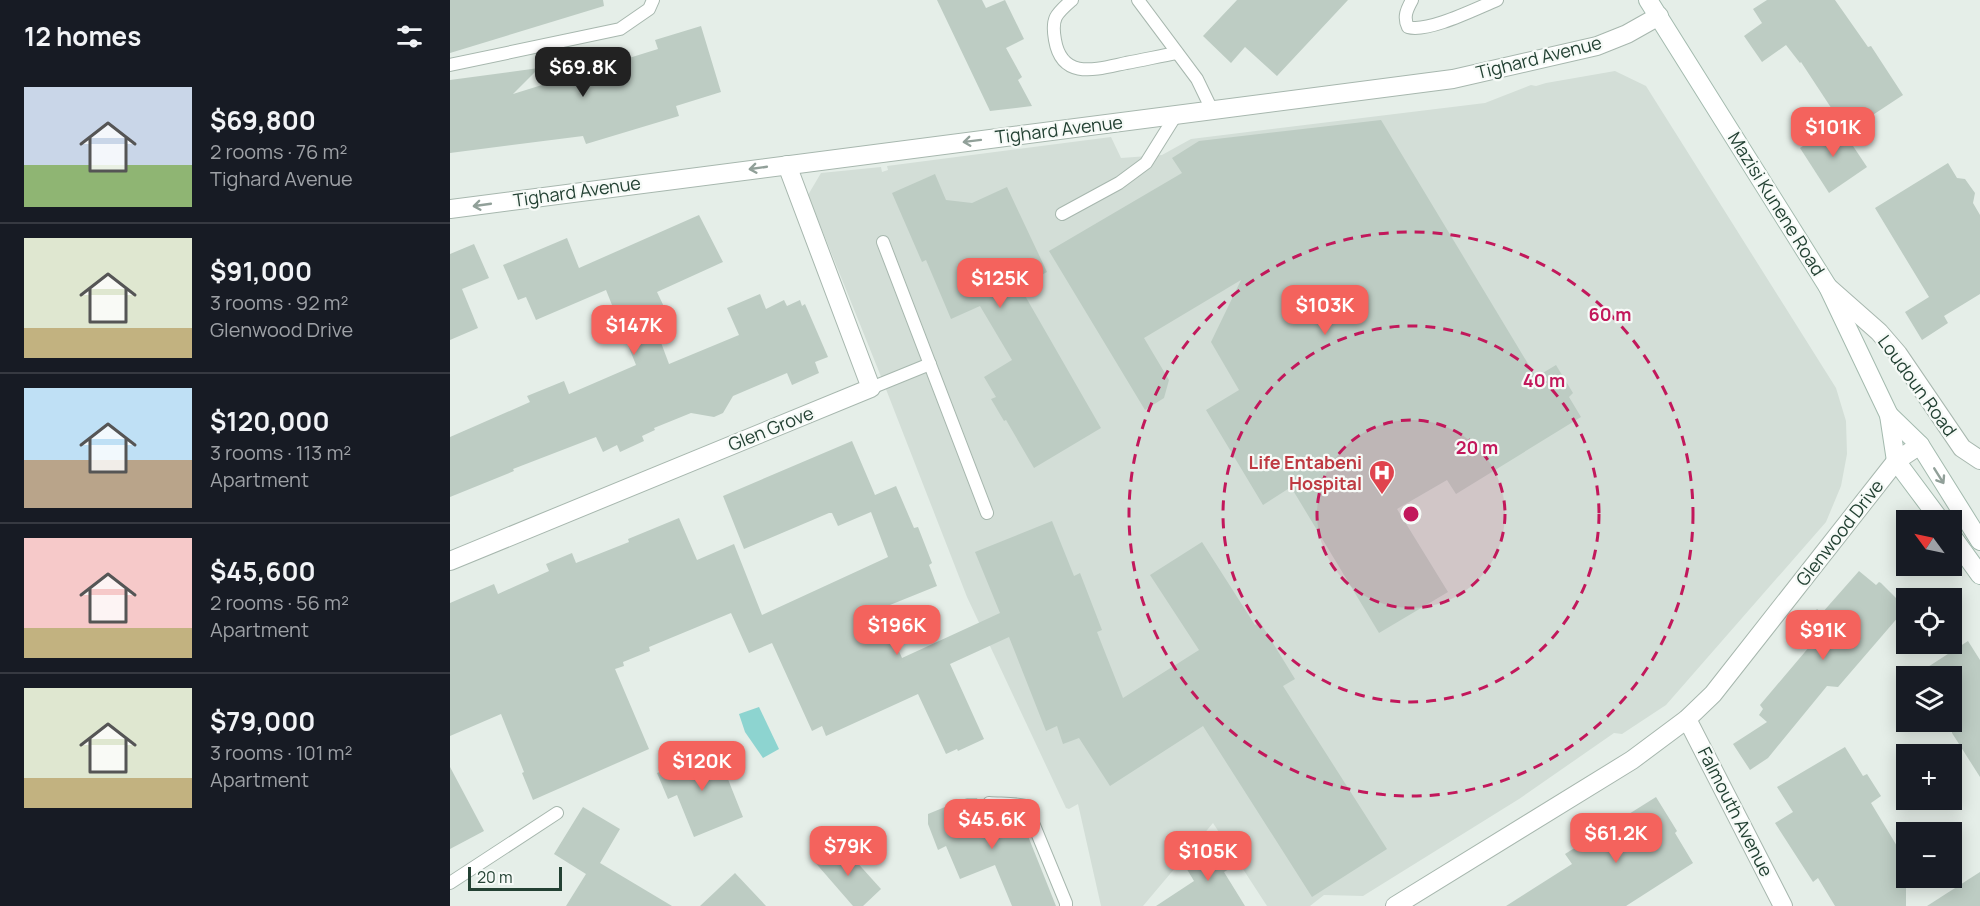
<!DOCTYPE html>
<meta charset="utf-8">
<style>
:root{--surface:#171b24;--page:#242831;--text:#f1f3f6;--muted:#9ea1a6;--line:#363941;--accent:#f4635d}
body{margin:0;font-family:Manrope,sans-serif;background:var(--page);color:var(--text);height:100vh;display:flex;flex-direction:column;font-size:22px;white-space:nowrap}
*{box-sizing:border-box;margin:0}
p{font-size:20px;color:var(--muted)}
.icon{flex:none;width:33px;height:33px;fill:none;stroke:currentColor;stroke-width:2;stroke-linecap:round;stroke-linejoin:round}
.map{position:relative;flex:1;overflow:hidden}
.panel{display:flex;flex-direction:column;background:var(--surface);width:450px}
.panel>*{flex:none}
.needle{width:39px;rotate:303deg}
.tools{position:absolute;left:1446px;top:510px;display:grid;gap:12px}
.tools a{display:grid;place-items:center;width:66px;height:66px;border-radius:0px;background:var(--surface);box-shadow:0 3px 15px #0003;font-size:30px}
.scale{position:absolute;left:18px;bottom:15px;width:94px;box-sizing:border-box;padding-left:6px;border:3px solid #234133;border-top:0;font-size:16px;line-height:21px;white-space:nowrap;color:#234133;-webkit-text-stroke:4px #f6faf7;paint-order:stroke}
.price{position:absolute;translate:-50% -51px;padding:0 14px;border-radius:12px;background:var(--accent);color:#fff;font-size:20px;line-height:39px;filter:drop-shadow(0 2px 3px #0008)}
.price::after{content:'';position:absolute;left:50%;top:36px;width:18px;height:14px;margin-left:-9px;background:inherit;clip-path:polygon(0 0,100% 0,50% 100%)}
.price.current{background:#222;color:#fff}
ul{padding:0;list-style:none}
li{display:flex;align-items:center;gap:18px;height:150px;padding:0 24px}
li+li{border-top:2px solid var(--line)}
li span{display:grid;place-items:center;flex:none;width:168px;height:120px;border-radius:0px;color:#555}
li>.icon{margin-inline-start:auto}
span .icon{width:72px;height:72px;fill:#fffc;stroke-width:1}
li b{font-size:26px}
h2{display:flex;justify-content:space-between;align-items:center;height:72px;padding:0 24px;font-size:26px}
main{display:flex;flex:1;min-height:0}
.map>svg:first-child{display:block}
.built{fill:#d3ded7}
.water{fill:#8dd4d0}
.building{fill:#bdccc3}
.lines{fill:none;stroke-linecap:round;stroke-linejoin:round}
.lane-casing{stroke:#a7b7ae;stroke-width:14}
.street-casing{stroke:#a7b7ae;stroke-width:20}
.secondary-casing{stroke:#a3baae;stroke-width:20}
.lane{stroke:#fff;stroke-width:12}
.street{stroke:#fff;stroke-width:18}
.secondary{stroke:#fff;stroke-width:18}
.oneway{stroke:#91a099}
.ring{fill:none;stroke:#c2185b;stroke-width:3;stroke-dasharray:10 8}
.labels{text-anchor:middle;stroke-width:4.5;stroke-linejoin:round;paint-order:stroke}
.street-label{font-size:18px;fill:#234133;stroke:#f6faf7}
.health-label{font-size:18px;font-weight:bold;fill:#be3a42;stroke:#f6faf7;text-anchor:end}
.centre{fill:#c2185b;stroke:#f6faf7;stroke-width:3}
.ring-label{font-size:18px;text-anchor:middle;font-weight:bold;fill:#c2185b;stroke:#f6faf7;stroke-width:4.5;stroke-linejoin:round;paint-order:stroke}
</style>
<main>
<section class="panel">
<h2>12 homes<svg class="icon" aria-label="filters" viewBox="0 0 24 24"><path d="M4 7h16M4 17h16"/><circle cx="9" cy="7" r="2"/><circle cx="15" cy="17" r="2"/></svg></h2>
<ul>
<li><span style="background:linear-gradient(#c9d6e8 65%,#8fb573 0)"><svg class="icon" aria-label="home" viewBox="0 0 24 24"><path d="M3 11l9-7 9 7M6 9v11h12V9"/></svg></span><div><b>$69,800</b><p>2 rooms · 76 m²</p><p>Tighard Avenue</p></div></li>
<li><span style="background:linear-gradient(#dfe7d0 75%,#c2b280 0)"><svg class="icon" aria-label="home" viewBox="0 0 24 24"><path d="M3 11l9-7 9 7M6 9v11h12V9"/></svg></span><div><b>$91,000</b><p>3 rooms · 92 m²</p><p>Glenwood Drive</p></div></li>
<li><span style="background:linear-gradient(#bfe0f5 60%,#b9a48a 0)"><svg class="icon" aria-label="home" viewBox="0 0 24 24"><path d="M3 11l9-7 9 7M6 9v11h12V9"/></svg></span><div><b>$120,000</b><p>3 rooms · 113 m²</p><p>Apartment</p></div></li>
<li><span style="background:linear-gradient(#f6c9c9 75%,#c2b280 0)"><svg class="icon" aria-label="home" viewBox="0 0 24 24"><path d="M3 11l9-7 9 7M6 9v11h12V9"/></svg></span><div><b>$45,600</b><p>2 rooms · 56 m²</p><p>Apartment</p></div></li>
<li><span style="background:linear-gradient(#dfe7d0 75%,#c2b280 0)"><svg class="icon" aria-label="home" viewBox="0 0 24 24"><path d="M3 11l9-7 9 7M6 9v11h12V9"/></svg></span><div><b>$79,000</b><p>3 rooms · 101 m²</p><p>Apartment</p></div></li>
</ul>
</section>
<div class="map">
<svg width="1530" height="906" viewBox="0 0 1530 906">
<rect width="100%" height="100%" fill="#e5eee8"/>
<!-- built -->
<path class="built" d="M1165 71 1196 86 1386 388 1396 421 1397 454 1391 486 1376 522 1216 705 1172 734 1164 733 1069 799 913 896 874 895 860 906H817L763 823 693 906H651L628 804 619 809 616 808 517 597 432 379 358 195 371 173 431 167 432 172 438 170 437 166 661 137 671 158 712 155 741 139 1035 103 1081 85 1086 86 1096 83Z"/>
<!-- water -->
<path class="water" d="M309 707 329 749 313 758 295 732 289 714Z"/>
<!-- building -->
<g class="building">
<path d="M0 0H153L154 6 0 53Z"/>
<path d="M487 0H532L536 8 555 0 574 39 556 48 572 77 568 80 582 106 540 111Z"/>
<path d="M787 0H898L827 76 795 47 781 63 753 36Z"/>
<path d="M1317 0H1385L1418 47 1421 46 1453 95 1397 132 1351 62 1350 63 1336 45 1312 62 1294 36 1312 23 1303 9Z"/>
<path d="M251 26 271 92 226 106 229 116 136 144 133 136 0 153V80L89 68 63 94 208 49 205 40Z"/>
<path d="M931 120 1086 377 1106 365 1123 393 1119 397 1131 417 1006 494 997 480 947 509 998 592 929 633 841 487 813 505 756 410 789 390 761 342 791 280 694 338 719 380 714 398 695 410 599 251 732 173 722 158 749 141Z"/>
<path d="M1387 122 1417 167 1379 193 1350 148Z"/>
<path d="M1498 163 1507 178 1515 179 1525 193 1523 203 1530 215V294L1494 316 1498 323 1472 340 1455 312 1479 297 1425 208Z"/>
<path d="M485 174 496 200 522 203 557 187 597 272 570 287 651 428 584 468 556 420 554 421 541 399 546 397 534 377 562 360 530 306 501 319 476 260 472 262 442 193Z"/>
<path d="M249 215 273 262 207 292 217 313 203 321 219 364 289 335 277 308 310 294 316 309 334 300 337 306 350 300 352 306 355 304 378 357 365 362 369 373 342 385 337 373 283 396 273 413 264 417 241 413 204 428 205 430 192 436 194 441 170 452 167 445 153 452 146 437 63 469 64 471 0 497V437L80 402 77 396 114 381 119 394 186 365 156 290 86 320 76 297 68 300 53 265 117 238 129 268Z"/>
<path d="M24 244 39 278 12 289 28 328 0 340V254Z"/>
<path d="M402 441 425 495 446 486 464 528 468 527 482 563 479 565 487 586 430 609 452 658 550 613 525 552 602 521 624 576 630 573 652 630 647 632 673 698 749 650 700 575 752 542 805 625 810 622 845 679 833 686 937 849 862 897 753 726 660 786 629 738 613 744 607 726 596 731 559 637 500 664 534 739 508 751 507 749 496 754 468 694 376 736 372 726 362 731 322 643 299 653 281 613 199 647 200 651 173 662 174 666 165 669 199 749 83 800 72 773 74 772 51 714 0 736V603L44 584 48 594 99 571 96 564 122 553 126 563 179 542 178 539 229 518 247 560 284 544 312 615 438 557 421 512 388 526 382 513H379L294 549 273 496Z"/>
<path d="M1409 571 1426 585 1429 582 1431 583 1456 608 1388 687 1377 686 1318 758 1300 770 1283 744 1317 722 1309 715 1313 709 1310 705 1365 640 1350 628 1367 609 1372 613Z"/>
<path d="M1518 641 1530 660V777L1502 733V728L1498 722H1502V676H1468L1467 674Z"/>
<path d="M1395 747 1413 776 1417 774 1431 796 1421 803 1456 861V906H1385L1368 878 1363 882 1325 823 1343 812 1327 787Z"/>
<path d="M266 749 293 817 244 837 227 795 218 799 207 773Z"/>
<path d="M0 767 34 831 0 849Z"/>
<path d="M1206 797 1227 831 1225 833 1243 863 1176 906H1056L1122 864 1115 854Z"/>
<path d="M517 798H527L537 824 560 815 562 819 570 816 606 906H562L545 865 510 879 496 846 488 850 478 824V814Z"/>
<path d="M133 807 170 829 150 863 222 906H116L136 874 104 854Z"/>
<path d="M767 840 784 866 774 872 795 906H706L744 881 735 866 747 858 745 855Z"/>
<path d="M394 848 431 889 413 906H403L363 860Z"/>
<path d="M1530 872V906H1477Z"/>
<path d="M285 873 316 906H250Z"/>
</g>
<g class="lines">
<defs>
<g id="lane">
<path d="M622 0C606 14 601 18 605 40 612 81 647 69 676 63 693 60 710 56 727 53"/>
<path d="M688 0 747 79 762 110"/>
<path d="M962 0C957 9 953 17 958 27 978 33 1027 8 1047 0"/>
<path d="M0 65 170 29 199 9 203 0"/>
<path d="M612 214 669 183 696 163 726 115"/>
<path d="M433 242 537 513"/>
<path d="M421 388 480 364"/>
<path d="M539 803C551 804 563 803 576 806L616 903V906"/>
<path d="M0 883 107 813"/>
</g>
<g id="street">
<path d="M0 209 1003 79 1147 46 1177 34 1209 16"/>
<path d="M1378 287 1429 332 1448 354 1512 448 1530 460"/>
<path d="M0 561 421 388 337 165"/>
<path d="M1237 719 1333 906"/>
<path d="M945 906 1182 760 1237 719 1263 694 1446 461 1470 445"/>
</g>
<g id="secondary">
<path d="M1198 0 1378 287 1439 415 1446 461 1490 520"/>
<path d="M1439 415 1470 445 1530 541"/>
<path d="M1502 536 1530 575"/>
</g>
</defs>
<!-- lane casing -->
<use href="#lane" class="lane-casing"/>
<!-- street casing -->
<use href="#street" class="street-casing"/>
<!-- secondary casing -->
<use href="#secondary" class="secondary-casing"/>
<!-- lane -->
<use href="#lane" class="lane"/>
<!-- street -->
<use href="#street" class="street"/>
<!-- secondary -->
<use href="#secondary" class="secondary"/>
</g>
<!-- one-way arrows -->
<defs><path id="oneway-shaft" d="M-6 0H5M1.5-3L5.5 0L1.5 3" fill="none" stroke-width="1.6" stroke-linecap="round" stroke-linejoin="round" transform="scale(1.5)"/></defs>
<g class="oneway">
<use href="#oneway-shaft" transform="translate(522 141) rotate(173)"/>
<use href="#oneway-shaft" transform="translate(308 168) rotate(172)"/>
<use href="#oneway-shaft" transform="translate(32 205) rotate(172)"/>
<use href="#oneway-shaft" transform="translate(1489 476) rotate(58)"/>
</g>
<!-- distance rings -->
<circle cx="961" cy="514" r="94" fill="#c2185b" fill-opacity=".12"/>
<g class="ring">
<circle cx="961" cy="514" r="94"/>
<circle cx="961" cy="514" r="188"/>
<circle cx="961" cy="514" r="282"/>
</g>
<!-- icons -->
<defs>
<symbol id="hospital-pin" viewBox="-11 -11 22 30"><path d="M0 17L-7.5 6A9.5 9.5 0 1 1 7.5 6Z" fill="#e0444e" stroke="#f6faf7"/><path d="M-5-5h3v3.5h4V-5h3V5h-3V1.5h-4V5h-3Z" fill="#fff"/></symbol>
</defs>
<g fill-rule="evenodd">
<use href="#hospital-pin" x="917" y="458" width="30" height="40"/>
</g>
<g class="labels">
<!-- street labels -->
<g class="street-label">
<text transform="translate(1089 58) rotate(-14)" y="6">Tighard Avenue</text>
<text transform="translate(609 130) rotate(-7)" y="6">Tighard Avenue</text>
<text transform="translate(127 192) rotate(-8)" y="6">Tighard Avenue</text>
<text transform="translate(1326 204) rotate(58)" y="6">Mazisi Kunene Road</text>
<text transform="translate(1467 386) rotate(54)" y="6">Loudoun Road</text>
<text transform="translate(321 429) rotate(-22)" y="6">Glen Grove</text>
<text transform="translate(1390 533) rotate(-52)" y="6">Glenwood Drive</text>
<text transform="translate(1285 812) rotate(63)" y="6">Falmouth Avenue</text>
</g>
<!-- health labels -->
<g class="health-label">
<text x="912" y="469">Life Entabeni<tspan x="912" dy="21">Hospital</tspan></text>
</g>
</g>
<circle cx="961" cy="514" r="9" class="centre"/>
<g class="ring-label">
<text x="1160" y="321">60 m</text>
<text x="1094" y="387">40 m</text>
<text x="1027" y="454">20 m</text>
</g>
</svg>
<div class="tools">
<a><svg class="needle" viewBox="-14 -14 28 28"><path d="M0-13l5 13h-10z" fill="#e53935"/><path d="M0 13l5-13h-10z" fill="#9ea1a6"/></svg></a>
<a><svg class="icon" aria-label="locate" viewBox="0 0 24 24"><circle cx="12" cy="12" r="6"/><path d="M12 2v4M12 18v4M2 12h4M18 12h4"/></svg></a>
<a><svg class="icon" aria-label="layers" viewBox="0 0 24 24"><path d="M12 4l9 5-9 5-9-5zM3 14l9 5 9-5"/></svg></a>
<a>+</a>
<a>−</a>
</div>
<div class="scale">20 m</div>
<b class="price current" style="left:133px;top:98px">$69.8K</b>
<b class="price" style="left:1383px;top:158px">$101K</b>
<b class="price" style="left:550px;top:309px">$125K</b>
<b class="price" style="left:875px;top:336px">$103K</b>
<b class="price" style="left:184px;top:356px">$147K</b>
<b class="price" style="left:447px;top:656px">$196K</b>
<b class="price" style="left:1373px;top:661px">$91K</b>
<b class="price" style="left:252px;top:792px">$120K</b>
<b class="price" style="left:542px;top:850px">$45.6K</b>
<b class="price" style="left:1166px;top:864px">$61.2K</b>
<b class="price" style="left:398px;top:877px">$79K</b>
<b class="price" style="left:758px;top:882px">$105K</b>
</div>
</main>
